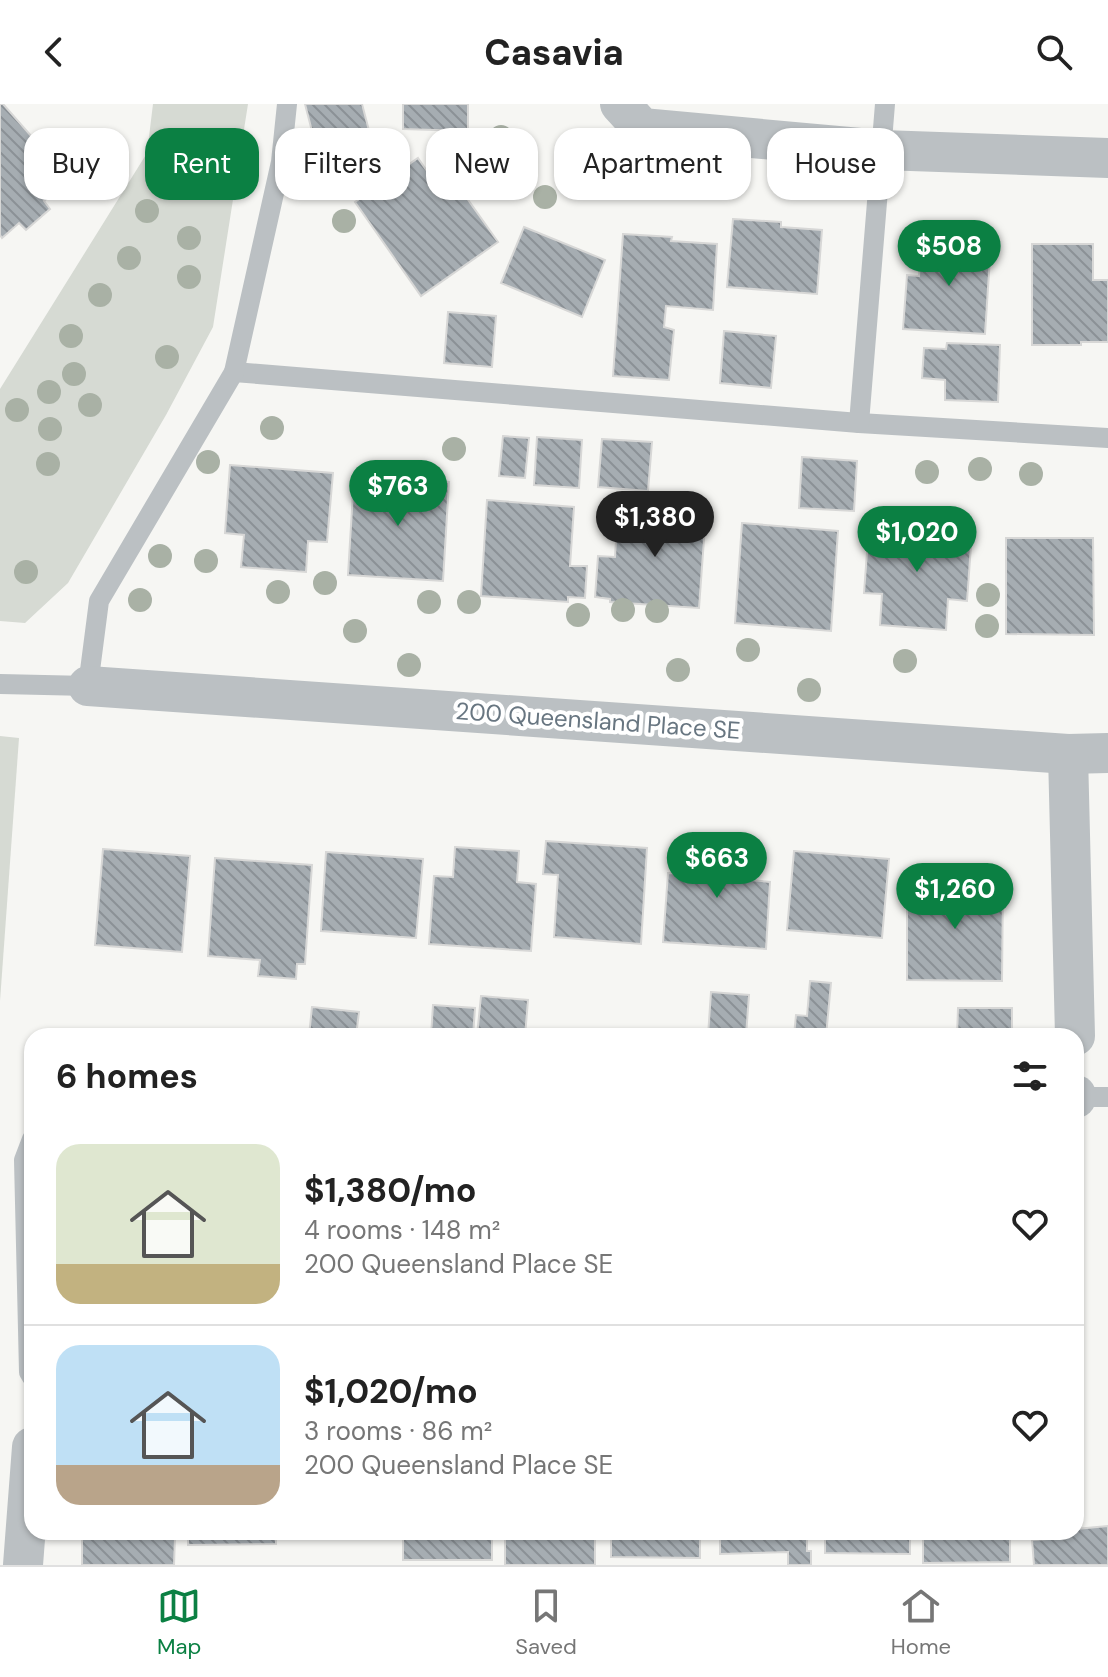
<!DOCTYPE html>
<meta charset="utf-8">
<style>
:root{--surface:#fff;--page:#f6f6f6;--text:#222;--muted:#767676;--line:#e0e0e0;--accent:#0b8043}
body{margin:0;font-family:"DM Sans",sans-serif;background:var(--page);color:var(--text);height:100vh;display:flex;flex-direction:column;font-size:30px;white-space:nowrap}
*{box-sizing:border-box;margin:0}
p{font-size:26px;color:var(--muted)}
.icon{flex:none;width:44px;height:44px;fill:none;stroke:currentColor;stroke-width:2;stroke-linecap:round;stroke-linejoin:round}
.map{position:relative;flex:1;overflow:hidden}
.side{position:absolute;left:24px;top:924px;width:1060px;height:512px;display:flex;flex-direction:column;background:var(--surface);border-radius:24px;box-shadow:0 2px 6px #0004}
.side>*{flex:none}
.top-card{position:absolute;left:24px;top:24px;width:1060px;height:72px;display:flex;gap:16px}
.price{position:absolute;translate:-50% -68px;padding:0 18px;border-radius:28px;background:var(--accent);color:#fff;font-size:26px;line-height:52px;filter:drop-shadow(0 2px 4px #0008)}
.price::after{content:'';position:absolute;left:50%;top:48px;width:24px;height:18px;margin-left:-12px;background:inherit;clip-path:polygon(0 0,100% 0,50% 100%)}
.price.on{background:#222;color:#fff}
ul{padding:0;list-style:none}
li{display:flex;align-items:center;gap:24px;height:200px;padding:0 32px}
li+li{border-top:2px solid var(--line)}
li span{display:grid;place-items:center;flex:none;width:224px;height:160px;border-radius:24px;color:#555}
li>.icon{margin-inline-start:auto}
span .icon{width:96px;height:96px;fill:#fffc;stroke-width:1}
li b{font-size:34px}
h2{display:flex;justify-content:space-between;align-items:center;height:96px;padding:0 32px;font-size:34px}
.tag{padding:0 28px;border-radius:24px;background:var(--surface);box-shadow:0 2px 6px #0004;font-size:28px;line-height:72px}
.tag.on{background:var(--accent);color:#fff}
header{display:flex;justify-content:space-between;align-items:center;height:104px;padding:0 32px;background:var(--surface);font-size:36px;font-weight:800}
.menu{display:flex;justify-content:space-around;align-items:center;height:112px;border-top:2px solid var(--line);background:var(--surface);font-size:22px;color:var(--muted)}
.menu a{display:grid;justify-items:center;gap:4px}
.menu .on{color:var(--accent)}
.map>svg:first-child{display:block}
.green{fill:#d6dad3}
.building{fill:url(#building-back-hatch);stroke:#d7d7d6;stroke-width:2}
.lines{fill:none;stroke-linecap:round;stroke-linejoin:round}
.service{stroke:#bbc0c3;stroke-width:20}
.minor{stroke:#bbc0c3;stroke-width:40}
.tree{fill:#a9b1a5}
.labels{text-anchor:middle;stroke-width:8;stroke-linejoin:round;paint-order:stroke}
.street-label{font-size:24px;fill:#687681;stroke:#fff}
</style>
<header><svg class="icon" aria-label="back" viewBox="0 0 24 24"><path d="M15 5l-7 7 7 7"/></svg>Casavia<svg class="icon" aria-label="search" viewBox="0 0 24 24"><circle cx="10" cy="10" r="6"/><path d="M15 15l6 6"/></svg></header>
<div class="map">
<svg width="1108" height="1461" viewBox="0 0 1108 1461">
<defs>
<pattern id="building-back-hatch" width="6" height="6" patternUnits="userSpaceOnUse" patternTransform="scale(2)"><rect width="6" height="6" fill="#a6adb2"/><path d="M-1 5l2 2M0 0l6 6M5-1l2 2" fill="none" stroke="#8b9196"/></pattern>
</defs>
<rect width="100%" height="100%" fill="#f6f6f3"/>
<!-- green -->
<g class="green">
<path d="M153 0H248L213 223 166 311 68 479 25 519 0 517V285L147 49Z"/>
<path d="M0 632 19 634 0 897Z"/>
</g>
<!-- building -->
<g class="building">
<path d="M0 0H3L69 75 44 97 50 105 26 126 19 119 2 134 0 131Z"/>
<path d="M305 0H362L377 57 323 70Z"/>
<path d="M403 0H468V27L403 25Z"/>
<path d="M418 54 442 89 456 79 498 138 421 192 355 98Z"/>
<path d="M733 115 781 118V123L822 126 817 190 727 183Z"/>
<path d="M524 123 605 156 582 213 501 179Z"/>
<path d="M623 130 672 133 671 137 717 140 713 206 666 202 664 223 674 226 669 276 613 272Z"/>
<path d="M922 134 991 138 985 230 903 225 907 171 919 172Z"/>
<path d="M1032 140H1093V176H1108V238H1081V241H1032Z"/>
<path d="M448 208 496 212 492 263 444 259Z"/>
<path d="M724 227 776 232 771 284 720 279Z"/>
<path d="M947 239 1000 241 998 298 945 296V276L922 274 924 244 946 245Z"/>
<path d="M503 332 529 334 525 374 499 372Z"/>
<path d="M537 333 582 336 579 384 534 381Z"/>
<path d="M602 335 652 338 648 387 598 383Z"/>
<path d="M802 353 857 357 854 407 799 404Z"/>
<path d="M230 361 333 369 327 438 308 437 306 468 241 463 244 431 225 429Z"/>
<path d="M354 372 449 378 443 477 348 471Z"/>
<path d="M487 396 574 403 570 462H587L585 494 568 493V498L481 492Z"/>
<path d="M618 402 706 408 699 504 610 498V495L595 493 598 452 615 453Z"/>
<path d="M742 419 838 427 831 527 735 519Z"/>
<path d="M869 421 972 428 967 497 948 495 946 526 880 521 882 490 864 489Z"/>
<path d="M1006 434H1093L1094 531 1006 530Z"/>
<path d="M546 737 647 744 641 840 554 833 558 771 543 770Z"/>
<path d="M690 740 753 743 751 776 770 778 766 845 663 838 668 769 687 770Z"/>
<path d="M455 743 519 747 517 778 536 780 531 847 429 840 434 772 453 773Z"/>
<path d="M103 745 190 752 182 848 95 841Z"/>
<path d="M794 747 889 755 882 834 787 826Z"/>
<path d="M326 748 423 755 416 834 321 827Z"/>
<path d="M215 754 312 761 305 860H297L296 875 258 872 260 856 208 852Z"/>
<path d="M907 778H1003L1002 877 907 876Z"/>
<path d="M810 877 831 879 826 932H794L796 911 807 912Z"/>
<path d="M711 888 749 891 746 932H708Z"/>
<path d="M481 892 528 896 525 932H477Z"/>
<path d="M433 901 475 904 473 932H431Z"/>
<path d="M312 903 359 908 356 932H309Z"/>
<path d="M958 904H1012V932H957Z"/>
<path d="M1108 1422V1461H1034L1032 1436 1063 1434 1062 1428H1076V1425Z"/>
<path d="M82 1428H179V1434H175L174 1461H82Z"/>
<path d="M188 1428H276V1440L188 1441Z"/>
<path d="M293 1428H373V1433L293 1432Z"/>
<rect x="403" y="1428" width="89" height="28"/>
<rect x="505" y="1428" width="90" height="33"/>
<path d="M611 1428H700V1454L611 1453Z"/>
<path d="M720 1428H807V1447H811V1461H788V1448L720 1450Z"/>
<path d="M825 1428H910V1450L825 1449Z"/>
<path d="M923 1428H1010V1458L923 1459Z"/>
</g>
<g class="lines">
<!-- service -->
<g class="service">
<path d="M234 268 859 319 1108 334"/>
<path d="M859 319 885 0"/>
<path d="M0 580 88 582 99 497 234 268 281 58 287 0"/>
<path d="M1076 993H1108"/>
<path d="M32 1035 24 1056 29 1268 32 1273"/>
</g>
<!-- minor -->
<g class="minor">
<path d="M620 0 642 24 882 46 1108 54"/>
<path d="M88 582 1068 650 1108 649"/>
<path d="M1068 650 1075 932"/>
<path d="M1076 991V994"/>
<path d="M23 1461 32 1343"/>
</g>
</g>
<!-- trees -->
<g class="tree">
<circle cx="501" cy="33" r="12"/>
<circle cx="468" cy="44" r="12"/>
<circle cx="499" cy="58" r="12"/>
<circle cx="207" cy="67" r="12"/>
<circle cx="545" cy="93" r="12"/>
<circle cx="147" cy="107" r="12"/>
<circle cx="344" cy="117" r="12"/>
<circle cx="189" cy="134" r="12"/>
<circle cx="129" cy="154" r="12"/>
<circle cx="189" cy="173" r="12"/>
<circle cx="100" cy="191" r="12"/>
<circle cx="71" cy="232" r="12"/>
<circle cx="167" cy="253" r="12"/>
<circle cx="74" cy="270" r="12"/>
<circle cx="49" cy="288" r="12"/>
<circle cx="90" cy="301" r="12"/>
<circle cx="17" cy="306" r="12"/>
<circle cx="272" cy="324" r="12"/>
<circle cx="50" cy="325" r="12"/>
<circle cx="454" cy="345" r="12"/>
<circle cx="208" cy="358" r="12"/>
<circle cx="48" cy="360" r="12"/>
<circle cx="980" cy="365" r="12"/>
<circle cx="927" cy="368" r="12"/>
<circle cx="1031" cy="370" r="12"/>
<circle cx="160" cy="452" r="12"/>
<circle cx="206" cy="457" r="12"/>
<circle cx="26" cy="468" r="12"/>
<circle cx="325" cy="479" r="12"/>
<circle cx="278" cy="488" r="12"/>
<circle cx="988" cy="491" r="12"/>
<circle cx="140" cy="496" r="12"/>
<circle cx="429" cy="498" r="12"/>
<circle cx="469" cy="498" r="12"/>
<circle cx="623" cy="506" r="12"/>
<circle cx="657" cy="507" r="12"/>
<circle cx="578" cy="511" r="12"/>
<circle cx="987" cy="522" r="12"/>
<circle cx="355" cy="527" r="12"/>
<circle cx="748" cy="546" r="12"/>
<circle cx="905" cy="557" r="12"/>
<circle cx="409" cy="561" r="12"/>
<circle cx="678" cy="566" r="12"/>
<circle cx="809" cy="586" r="12"/>
</g>
<g class="labels">
<!-- street labels -->
<g class="street-label">
<text transform="translate(598 617) rotate(4)" y="8">200 Queensland Place SE</text>
</g>
</g>
</svg>
<b class="price" style="left:949px;top:184px">$508</b>
<b class="price" style="left:398px;top:424px">$763</b>
<b class="price on" style="left:655px;top:455px">$1,380</b>
<b class="price" style="left:917px;top:470px">$1,020</b>
<b class="price" style="left:717px;top:796px">$663</b>
<b class="price" style="left:955px;top:827px">$1,260</b>
<div class="top-card">
<a class="tag">Buy</a>
<a class="tag on">Rent</a>
<a class="tag">Filters</a>
<a class="tag">New</a>
<a class="tag">Apartment</a>
<a class="tag">House</a>
</div>
<section class="side">
<h2>6 homes<svg class="icon" aria-label="filters" viewBox="0 0 24 24"><path d="M4 7h16M4 17h16"/><circle cx="9" cy="7" r="2"/><circle cx="15" cy="17" r="2"/></svg></h2>
<ul>
<li><span style="background:linear-gradient(#dfe7d0 75%,#c2b280 0)"><svg class="icon" aria-label="home" viewBox="0 0 24 24"><path d="M3 11l9-7 9 7M6 9v11h12V9"/></svg></span><div><b>$1,380/mo</b><p>4 rooms · 148 m²</p><p>200 Queensland Place SE</p></div><svg class="icon" aria-label="heart" viewBox="0 0 24 24"><path d="M12 20l-8-8c-3-5 5-10 8-4 3-6 11-1 8 4z"/></svg></li>
<li><span style="background:linear-gradient(#bfe0f5 75%,#b9a48a 0)"><svg class="icon" aria-label="home" viewBox="0 0 24 24"><path d="M3 11l9-7 9 7M6 9v11h12V9"/></svg></span><div><b>$1,020/mo</b><p>3 rooms · 86 m²</p><p>200 Queensland Place SE</p></div><svg class="icon" aria-label="heart" viewBox="0 0 24 24"><path d="M12 20l-8-8c-3-5 5-10 8-4 3-6 11-1 8 4z"/></svg></li>
</ul>
</section>
</div>
<nav class="menu">
<a class="on"><svg class="icon" aria-label="map" viewBox="0 0 24 24"><path d="M3 6l6-2 6 2 6-2v14l-6 2-6-2-6 2zM9 4v14M15 6v14"/></svg>Map</a>
<a><svg class="icon" aria-label="saved" viewBox="0 0 24 24"><path d="M7 4h10v16l-5-4-5 4z"/></svg>Saved</a>
<a><svg class="icon" aria-label="home" viewBox="0 0 24 24"><path d="M3 11l9-7 9 7M6 9v11h12V9"/></svg>Home</a>
</nav>
